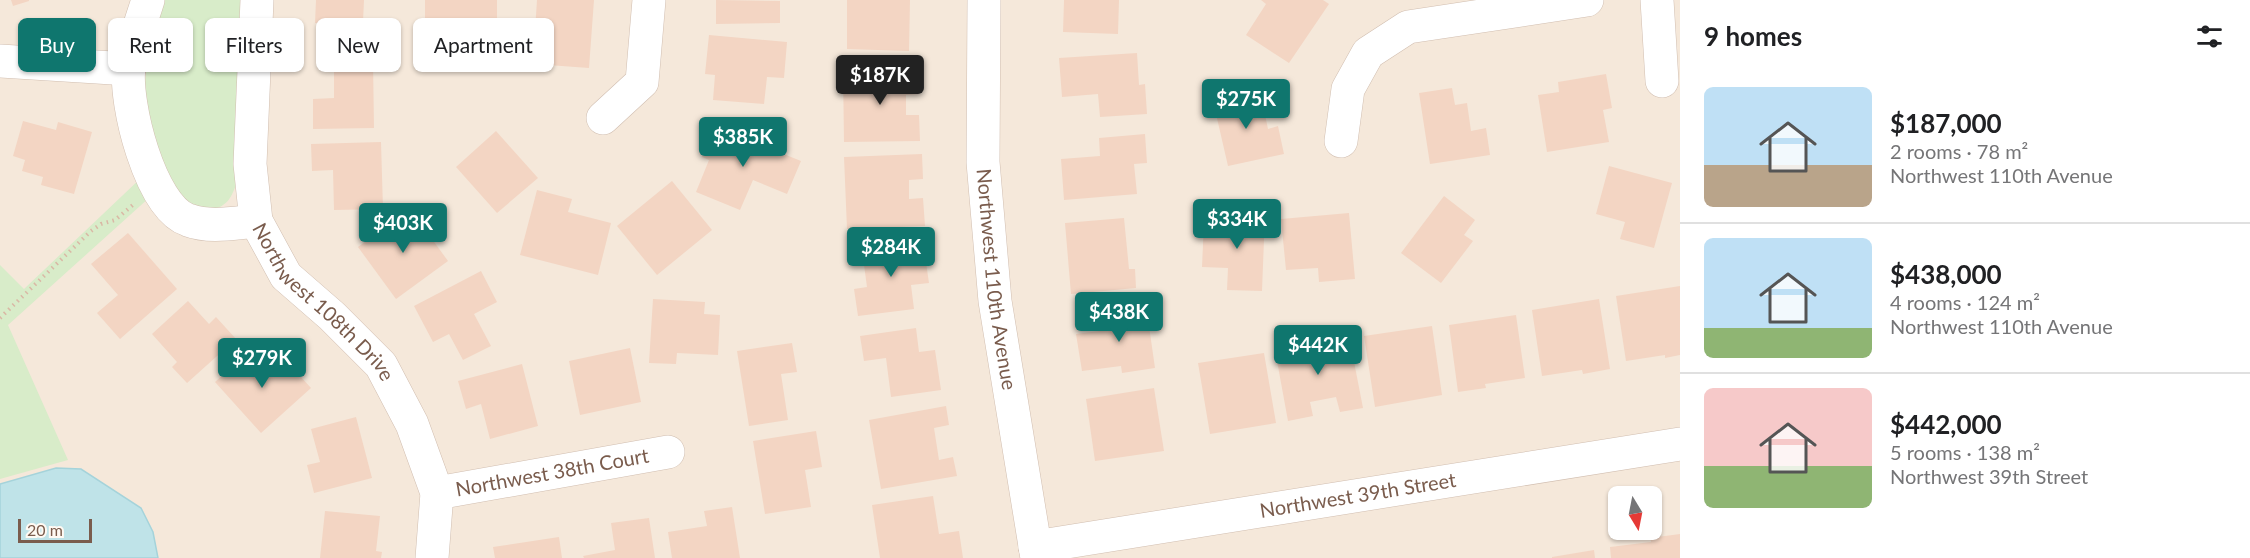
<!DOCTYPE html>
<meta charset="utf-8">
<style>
:root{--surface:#fff;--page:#f6f6f6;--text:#202124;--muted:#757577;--line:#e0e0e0;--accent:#0f766e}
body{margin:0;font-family:Lato,sans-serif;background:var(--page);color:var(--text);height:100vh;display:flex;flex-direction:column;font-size:22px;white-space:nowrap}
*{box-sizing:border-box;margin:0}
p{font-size:20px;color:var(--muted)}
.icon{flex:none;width:33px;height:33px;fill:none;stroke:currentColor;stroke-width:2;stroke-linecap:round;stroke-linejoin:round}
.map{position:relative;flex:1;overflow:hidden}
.panel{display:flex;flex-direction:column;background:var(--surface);width:570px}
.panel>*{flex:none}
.guide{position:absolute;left:18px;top:18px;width:570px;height:54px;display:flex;gap:12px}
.needle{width:39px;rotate:170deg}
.fabs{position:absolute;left:1608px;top:486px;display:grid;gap:12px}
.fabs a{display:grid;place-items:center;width:54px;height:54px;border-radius:9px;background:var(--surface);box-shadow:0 2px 4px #0004;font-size:30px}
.scale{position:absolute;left:18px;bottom:15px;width:74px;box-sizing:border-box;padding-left:6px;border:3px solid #7a5c4d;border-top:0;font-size:16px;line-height:21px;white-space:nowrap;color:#7a5c4d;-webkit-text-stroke:4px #fffaf3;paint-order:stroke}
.price{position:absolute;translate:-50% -51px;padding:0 14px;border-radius:6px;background:var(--accent);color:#fff;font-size:20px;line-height:39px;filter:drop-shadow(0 2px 3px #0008)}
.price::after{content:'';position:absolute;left:50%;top:36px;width:18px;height:14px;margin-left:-9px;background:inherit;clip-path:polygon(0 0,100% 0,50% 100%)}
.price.selected{background:#222;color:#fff}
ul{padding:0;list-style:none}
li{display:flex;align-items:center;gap:18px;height:150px;padding:0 24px}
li+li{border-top:2px solid var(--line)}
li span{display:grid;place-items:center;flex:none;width:168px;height:120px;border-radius:9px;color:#555}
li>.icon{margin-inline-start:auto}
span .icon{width:72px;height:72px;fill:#fffc;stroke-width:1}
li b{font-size:26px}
h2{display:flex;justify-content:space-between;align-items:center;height:72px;padding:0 24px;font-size:26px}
.pill{padding:0 21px;border-radius:9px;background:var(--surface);box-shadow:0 2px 4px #0004;font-size:21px;line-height:54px}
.pill.selected{background:var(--accent);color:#fff}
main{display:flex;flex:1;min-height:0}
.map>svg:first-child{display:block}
.residential{fill:#f5e8da;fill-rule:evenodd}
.green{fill:#d8ecc9}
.water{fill:#bfe3e8;stroke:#a5d3da;stroke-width:1.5}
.building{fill:#f3d5c3}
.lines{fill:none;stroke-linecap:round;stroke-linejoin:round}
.minor-casing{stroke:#d1beb0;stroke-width:34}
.path{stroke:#d9b8a5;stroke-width:4;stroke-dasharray:1.5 4.5;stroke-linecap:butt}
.minor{stroke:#fff;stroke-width:33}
.labels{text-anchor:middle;stroke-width:5;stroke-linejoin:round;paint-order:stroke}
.street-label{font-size:20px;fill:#7a5c4d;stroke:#fffaf3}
</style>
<main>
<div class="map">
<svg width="1680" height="558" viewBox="0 0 1680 558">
<rect width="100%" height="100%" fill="#fdf6ec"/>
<!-- residential -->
<path class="residential" d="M0 0H1680V558H0ZM1618 496H1652V530H1618Z"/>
<!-- green -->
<g class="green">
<path d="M160 0H241L238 179C233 193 230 205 214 209 174 220 147 125 145 95 144 62 153 31 160 0Z"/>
<path d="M142 177 150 197 8 325 68 460 0 479V265L24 289Z"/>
</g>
<!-- water -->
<path class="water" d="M56 468 81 469 141 508 153 532 158 558H0V484Z"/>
<!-- building -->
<g class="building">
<path d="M11 0H29V1L13 6Z"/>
<path d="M316 0H364L362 44 325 42V23H315Z"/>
<path d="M425 0H497V54H456V68H425Z"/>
<path d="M537 0H594L589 68 548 65 549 47 534 46Z"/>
<path d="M716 0 780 1V23L716 24Z"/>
<path d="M847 0H910L909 51 847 49Z"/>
<path d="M1064 0H1119L1118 34 1063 32Z"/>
<path d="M1261 0H1323L1329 4 1289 63 1246 35 1266 4Z"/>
<path d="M709 35 787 42 784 78 767 77 764 104 713 100 715 75 705 74Z"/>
<path d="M1137 53 1139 85 1145 84 1147 114 1100 117 1098 94 1062 97 1059 58Z"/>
<path d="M334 61H373L374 128 313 129V99L334 98Z"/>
<path d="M919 69V94L906 95V115H919L920 141 844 142 843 70Z"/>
<path d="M1606 74 1612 108 1603 110 1609 142 1547 152 1538 95 1559 92 1558 82Z"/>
<path d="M1452 88 1455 105 1467 103 1471 131 1486 128 1490 155 1430 164 1419 93Z"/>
<path d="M1260 91 1268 129 1278 126 1284 154 1228 166 1213 101Z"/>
<path d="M23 121 56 130 58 122 92 132 74 194 41 185 43 177 22 171 25 160 13 156Z"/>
<path d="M715 126 801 161 787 194 753 180 740 210 696 192 709 160 702 157Z"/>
<path d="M496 131 538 178 497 213 456 167Z"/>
<path d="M1145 134 1147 163 1134 164 1137 194 1064 200 1061 159 1100 156 1099 138Z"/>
<path d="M381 142 383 209 334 210 333 170 312 171 311 144Z"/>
<path d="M922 154 923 179 909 180V199L923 198 925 226 847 229 844 157Z"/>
<path d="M1609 166 1672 183 1654 248 1620 239 1625 222 1596 214Z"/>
<path d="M672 181 712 230 657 275 617 226Z"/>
<path d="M537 190 572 199 568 212 611 223 598 275 520 255Z"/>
<path d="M1444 196 1475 220 1464 235 1473 241 1441 283 1401 253Z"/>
<path d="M410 209 448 261 396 299 358 247Z"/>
<path d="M1237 213 1265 214 1262 291 1227 290 1228 268 1202 267 1204 222 1237 223Z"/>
<path d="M1349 213 1355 279 1319 282 1318 268 1286 270 1281 219Z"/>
<path d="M1124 218 1129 269H1135L1136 288 1071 294 1065 223Z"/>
<path d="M128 233 177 289 120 339 97 313 118 295 91 264Z"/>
<path d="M923 242 929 283 911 285 914 309 858 316 854 289 867 287 862 250Z"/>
<path d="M481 271 497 302 474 314 491 346 463 360 449 334 433 342 414 306Z"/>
<path d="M1680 286V355L1665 358V355L1626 361 1616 296Z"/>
<path d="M653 299 705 302 704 314 720 315 718 355 677 353 676 364 649 363Z"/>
<path d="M1599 299 1610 369 1583 374 1582 370 1542 376 1532 310Z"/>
<path d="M188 301 209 324 216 317 236 339 187 383 172 367 177 362 152 334Z"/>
<path d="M1146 305 1155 368 1122 373 1121 366 1082 371 1076 334 1115 329 1112 309Z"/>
<path d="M1516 315 1525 378 1485 384 1486 388 1458 392 1449 325Z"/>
<path d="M1432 326 1442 395 1375 407 1364 336Z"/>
<path d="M916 328 919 352 935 350 941 390 891 397 886 358 864 361 860 336Z"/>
<path d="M1349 336 1363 408 1340 412 1336 397 1310 402 1313 416 1288 421 1275 350Z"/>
<path d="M792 343 797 372 781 374 788 420 749 426 737 351Z"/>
<path d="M253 348 277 374 288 363 311 388 261 433 215 382Z"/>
<path d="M630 348 641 402 580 415 569 361Z"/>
<path d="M1264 353 1276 423 1210 434 1198 363Z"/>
<path d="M522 364 538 426 490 439 481 404 466 409 458 381Z"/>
<path d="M1154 388 1164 451 1095 461 1086 399Z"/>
<path d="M946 406 949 425 934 428 939 460 953 457 957 476 881 489 869 420Z"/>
<path d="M356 417 372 478 314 493 307 465 320 462 311 429Z"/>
<path d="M816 431 822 467 805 470 811 507 765 514 753 441Z"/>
<path d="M933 496 939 534 959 531 963 558H880L872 505Z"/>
<path d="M732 507 740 558H672L668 532 707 526 704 511Z"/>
<path d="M325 511 380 516 376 551 382 552 381 558H320Z"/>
<path d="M649 518 655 558H584L583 556 615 550 611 523Z"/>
<path d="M1680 534V558H1611L1610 547 1651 542 1650 538Z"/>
<path d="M559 537 562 558H495L493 547Z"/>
<path d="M1594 550 1595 558H1552V557Z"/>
</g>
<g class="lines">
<defs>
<g id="minor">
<path d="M148 0C141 22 133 44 129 67 124 102 150 207 188 220 209 228 234 223 256 221"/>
<path id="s1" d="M257 0 250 164 256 221 286 276 332 316 381 365 412 424 437 493 432 558"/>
<path id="s2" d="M984 0 983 162 995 301 1037 558"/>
<path d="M1657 0 1662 81"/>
<path d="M0 61 129 69"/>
<path d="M603 118 642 82 649 0"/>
<path d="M1341 141 1348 89 1368 53 1408 27 1587 0"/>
<path id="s3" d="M437 493 668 452"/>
<path id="s4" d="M1035 547 1680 444"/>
</g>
</defs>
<!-- minor casing -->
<use href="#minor" class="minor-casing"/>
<!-- path -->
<path class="path" d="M0 318 91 231 101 224 115 220 134 204"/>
<!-- minor -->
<use href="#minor" class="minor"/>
</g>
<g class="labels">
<!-- street labels -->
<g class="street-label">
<text dy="7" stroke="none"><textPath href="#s2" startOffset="280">Northwest 110th Avenue</textPath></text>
<text dy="7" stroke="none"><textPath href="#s1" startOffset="328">Northwest 108th Drive</textPath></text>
<text dy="7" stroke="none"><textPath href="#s3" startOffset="117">Northwest 38th Court</textPath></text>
<text dy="7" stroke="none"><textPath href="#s4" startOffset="327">Northwest 39th Street</textPath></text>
</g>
</g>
</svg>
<div class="fabs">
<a><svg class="needle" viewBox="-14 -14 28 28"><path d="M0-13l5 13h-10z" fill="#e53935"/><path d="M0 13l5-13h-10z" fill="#757577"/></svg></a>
</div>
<div class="scale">20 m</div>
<b class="price selected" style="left:880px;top:106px">$187K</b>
<b class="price" style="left:1246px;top:130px">$275K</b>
<b class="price" style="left:743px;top:168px">$385K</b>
<b class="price" style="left:1237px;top:250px">$334K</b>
<b class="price" style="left:403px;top:254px">$403K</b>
<b class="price" style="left:891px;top:278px">$284K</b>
<b class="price" style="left:1119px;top:343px">$438K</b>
<b class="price" style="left:1318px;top:376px">$442K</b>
<b class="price" style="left:262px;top:389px">$279K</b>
<div class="guide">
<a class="pill selected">Buy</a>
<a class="pill">Rent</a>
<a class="pill">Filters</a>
<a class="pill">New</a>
<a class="pill">Apartment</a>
</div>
</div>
<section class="panel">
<h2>9 homes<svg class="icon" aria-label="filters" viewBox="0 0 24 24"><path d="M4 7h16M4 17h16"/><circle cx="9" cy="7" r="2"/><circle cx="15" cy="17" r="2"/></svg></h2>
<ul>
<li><span style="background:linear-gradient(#bfe0f5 65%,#b9a48a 0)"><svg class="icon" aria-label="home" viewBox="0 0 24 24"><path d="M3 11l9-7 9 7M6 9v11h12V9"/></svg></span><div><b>$187,000</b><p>2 rooms · 78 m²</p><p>Northwest 110th Avenue</p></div></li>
<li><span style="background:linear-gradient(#bfe0f5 75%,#8fb573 0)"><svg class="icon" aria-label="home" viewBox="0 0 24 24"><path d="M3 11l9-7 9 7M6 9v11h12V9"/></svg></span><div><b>$438,000</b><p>4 rooms · 124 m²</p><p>Northwest 110th Avenue</p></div></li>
<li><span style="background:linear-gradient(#f6c9c9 65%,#8fb573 0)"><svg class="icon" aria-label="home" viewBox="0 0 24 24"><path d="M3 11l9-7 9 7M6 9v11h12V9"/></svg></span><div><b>$442,000</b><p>5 rooms · 138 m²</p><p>Northwest 39th Street</p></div></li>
</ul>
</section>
</main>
